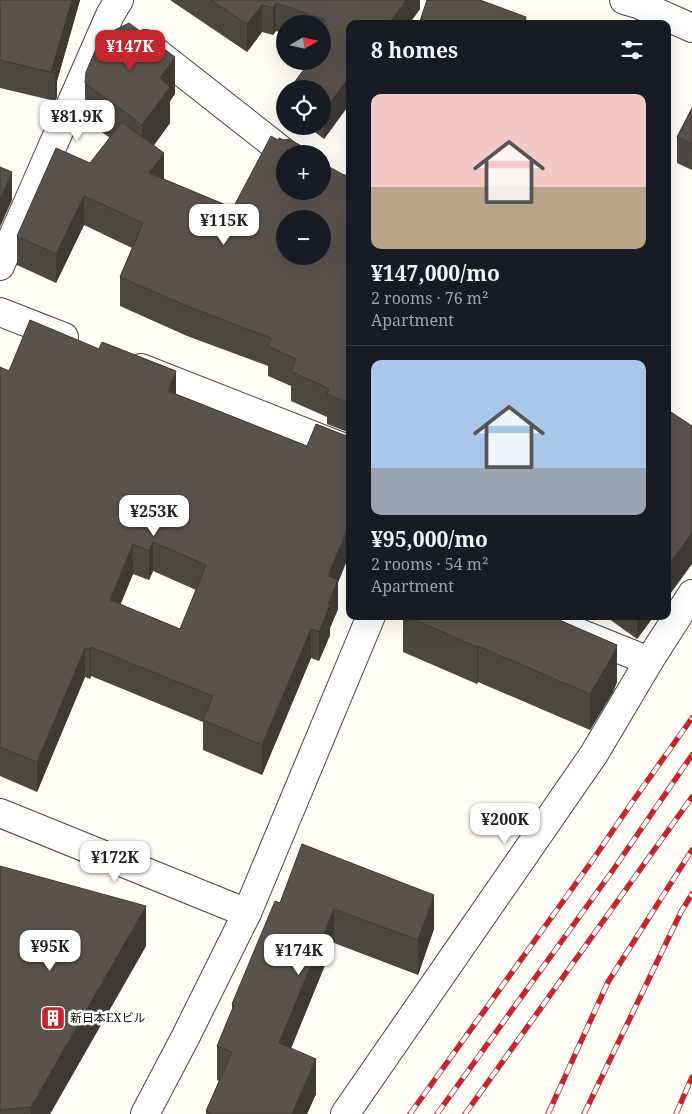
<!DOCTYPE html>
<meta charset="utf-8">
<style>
:root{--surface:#171b24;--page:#242831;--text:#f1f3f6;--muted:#9ea1a6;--line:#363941;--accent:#c4262e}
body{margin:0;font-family:"Noto Serif","Noto Sans JP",serif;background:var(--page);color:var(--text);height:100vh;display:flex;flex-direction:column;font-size:19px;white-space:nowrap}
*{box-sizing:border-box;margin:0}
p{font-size:16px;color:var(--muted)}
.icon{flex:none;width:28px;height:28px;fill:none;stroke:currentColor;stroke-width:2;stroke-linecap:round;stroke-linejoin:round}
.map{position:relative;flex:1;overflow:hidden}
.sheet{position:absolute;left:346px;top:20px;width:325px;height:600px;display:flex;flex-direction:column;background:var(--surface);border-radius:10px;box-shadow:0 5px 20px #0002}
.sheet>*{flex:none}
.needle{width:32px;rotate:81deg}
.fabs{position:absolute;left:276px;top:15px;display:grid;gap:10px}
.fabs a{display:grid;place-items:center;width:55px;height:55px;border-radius:50%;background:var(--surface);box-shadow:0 5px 20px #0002;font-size:25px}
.price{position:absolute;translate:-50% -42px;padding:0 11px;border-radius:10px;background:#fff;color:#222;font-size:16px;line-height:32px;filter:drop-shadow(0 1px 2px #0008)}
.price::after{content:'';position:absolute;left:50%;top:30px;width:15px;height:11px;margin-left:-8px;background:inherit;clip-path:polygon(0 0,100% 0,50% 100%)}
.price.selected{background:var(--accent);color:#fff}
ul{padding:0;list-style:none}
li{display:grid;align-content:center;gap:10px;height:265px;padding:0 25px}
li+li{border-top:1px solid var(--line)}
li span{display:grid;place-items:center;height:155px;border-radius:10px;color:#555}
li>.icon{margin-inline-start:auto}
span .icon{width:90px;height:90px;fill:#fffc;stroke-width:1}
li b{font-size:21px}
h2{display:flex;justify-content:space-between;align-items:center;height:60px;padding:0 25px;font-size:21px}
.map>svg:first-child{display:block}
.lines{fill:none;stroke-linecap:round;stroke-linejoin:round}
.minor-casing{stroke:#444;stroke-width:30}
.tertiary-casing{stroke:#444;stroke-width:30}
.minor{stroke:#fff;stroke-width:28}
.tertiary{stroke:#fff;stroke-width:28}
.rail-casing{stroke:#c4262e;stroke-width:5.5}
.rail{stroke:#fff;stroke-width:4;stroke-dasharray:11;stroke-linecap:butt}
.wall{fill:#4d4742;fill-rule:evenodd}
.shaded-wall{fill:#3f3936}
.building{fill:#5a524d;stroke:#3f3936;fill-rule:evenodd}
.labels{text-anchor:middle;stroke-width:5;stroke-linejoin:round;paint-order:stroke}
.poi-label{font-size:12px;fill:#111;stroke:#fff;text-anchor:start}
</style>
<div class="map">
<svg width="692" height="1114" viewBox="0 0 692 1114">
<rect width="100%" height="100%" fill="#fffdf5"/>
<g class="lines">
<defs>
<g id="minor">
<path d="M146 44 286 154"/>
<path d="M0 266 110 15 119 0"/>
<path d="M0 312 64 337"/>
<path d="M141 368 350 450"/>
<path d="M537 616 649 661"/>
<path d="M0 813 247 913"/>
<path d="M345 1114 594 754 649 661 692 594"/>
</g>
<g id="tertiary">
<path d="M624 0 638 4 692 28"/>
<path d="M145 1114 186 1036 247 913 371 616"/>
</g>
</defs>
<!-- minor casing -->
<use href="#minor" class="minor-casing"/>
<!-- tertiary casing -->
<use href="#tertiary" class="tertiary-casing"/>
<!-- minor -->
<use href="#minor" class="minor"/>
<!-- tertiary -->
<use href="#tertiary" class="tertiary"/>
<defs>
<g id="rail">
<path d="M410 1114 592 861 633 801 692 718"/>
<path d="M437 1114 613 870 692 755"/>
<path d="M465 1114 692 797"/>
<path d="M548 1114 608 982 692 850"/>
<path d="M584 1114 681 912 692 894"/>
<path d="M676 1114 692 1077"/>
</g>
</defs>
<!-- rail casing -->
<use href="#rail" class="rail-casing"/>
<!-- rail -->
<use href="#rail" class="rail"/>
</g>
<!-- wall -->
<g class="wall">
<path d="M0 0H80L57 81V97L55 101 0 88Z"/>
<path d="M170 0H420V9L324 139 307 126H322V89H291V87L322 61V24H285V34L276 31 273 35 262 32 247 52Z"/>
<path d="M85 83 175 94 170 101V123L153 146 164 179 233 208 285 154 350 177V433L327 424V417L291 401V386L268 376V366L187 336 120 306V277L132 248 84 225 56 283 17 265V236L90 163 110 138 85 120Z"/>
<path d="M692 108V170L677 163V137Z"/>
<path d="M0 367 9 371 176 394 307 446 344 435 338 583V609L330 628V635L319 661 311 658 262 775 203 750V722L91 676 90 679 85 677 37 792 0 776ZM153 571 196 590 180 629 120 605 133 574 149 580Z"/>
<path d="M403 616H550L617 682 613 692 590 730 478 682 477 684 403 652Z"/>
<path d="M605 616H654L637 639Z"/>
<path d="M302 844 434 929 418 975 334 943 291 1048 316 1094 307 1114H206V1111L219 1081 217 1080V1046L232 1010V1004L280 903Z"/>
<path d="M0 866 146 946 50 1114H0Z"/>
</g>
<!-- shaded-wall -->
<g class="shaded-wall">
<path d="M72 0H80L57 81V97L55 101V73L51 72Z"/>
<path d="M406 0H420V9L409 24H389Z"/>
<path d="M276 3V31L273 35V8Z"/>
<path d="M262 5V32L247 52V24Z"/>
<path d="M175 57V94L170 101V123L142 162V125L160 78Z"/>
<path d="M350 76V103L324 139V111Z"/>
<path d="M164 153V183L149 173Z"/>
<path d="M12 172V200L0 227V199Z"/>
<path d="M84 196V225L56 283V254Z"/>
<path d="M176 371V400L168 391Z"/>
<path d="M350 523V553L338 583V609L330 628V635L319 661V632L328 576Z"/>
<path d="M692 532V564L668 597V566Z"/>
<path d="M153 542V571L149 580V551Z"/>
<path d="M133 544V574L110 630V600Z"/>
<path d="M637 616H654L637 639Z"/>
<path d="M311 629V658L262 775V745Z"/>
<path d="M617 645V682L613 692 590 730V694Z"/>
<path d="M478 646V682L477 684V647Z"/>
<path d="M91 647V676L90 679V649Z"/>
<path d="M85 648V677L37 792V762Z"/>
<path d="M434 895V929L418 975V940Z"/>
<path d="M146 906V946L50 1114H31V1107Z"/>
<path d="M334 909V943L279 1078V1043Z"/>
<path d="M316 1059V1094L307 1114H292Z"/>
</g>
<!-- building -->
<g class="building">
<path d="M0 0H72L51 72 57 69 55 73 0 60Z"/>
<path d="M211 0H406L389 24H350V76L324 111 322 110V89H294L291 87 310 61H322V26L325 20 276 3 273 8 262 5 247 24Z"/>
<path d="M427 0H480L526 17 525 24H419Z"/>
<path d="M129 23 175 57 160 78 170 87 142 125 85 83 86 72 101 37Z"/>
<path d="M692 108V144L677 137Z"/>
<path d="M122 122 164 153 149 173 233 208 271 136 278 140 279 138 284 140 289 139 307 149 310 154H285V191H322V163L342 174 350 177V404L327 394 329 389 291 371 296 359 268 346 271 338 187 306 120 277 143 223 84 196 56 254 17 236 56 148 90 163ZM285 219H322V256H285Z"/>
<path d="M0 167 12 172 0 199Z"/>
<path d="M30 320 99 349 102 342 176 371 168 391 307 446 316 424 344 435 350 436V523L328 576 338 580 328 604 330 605 319 632 311 629 262 745 203 720 213 696 91 647 90 649 85 648 37 762 0 747V367L9 371ZM153 542 206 565 180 629 110 600 133 544 149 551Z"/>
<path d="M668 410 692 426V532L668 566Z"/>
<path d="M406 616H550L617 645 613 655 590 694 478 646 477 647Z"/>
<path d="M302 844 434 895 418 940 334 909 279 1043 316 1059 292 1114H213L206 1111 232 1052 217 1046 234 1005 232 1004 275 901 280 903Z"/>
<path d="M0 866 146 906 31 1107 0 1110Z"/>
</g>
<!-- icons -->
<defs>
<symbol id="building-square" viewBox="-11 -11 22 22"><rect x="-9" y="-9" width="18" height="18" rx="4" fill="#c4262e" stroke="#fff"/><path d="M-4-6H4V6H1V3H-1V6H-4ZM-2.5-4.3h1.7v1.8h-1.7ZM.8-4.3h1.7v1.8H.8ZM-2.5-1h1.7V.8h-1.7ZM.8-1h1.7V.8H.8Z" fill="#fff"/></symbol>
</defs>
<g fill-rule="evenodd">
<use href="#building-square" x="39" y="1004" width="28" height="28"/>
</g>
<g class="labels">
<!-- poi labels -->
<g class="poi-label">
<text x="70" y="1022">新日本EXビル</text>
</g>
</g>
</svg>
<div class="fabs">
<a><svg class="needle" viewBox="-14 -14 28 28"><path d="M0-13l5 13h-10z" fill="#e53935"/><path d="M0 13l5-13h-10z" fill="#9ea1a6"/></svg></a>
<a><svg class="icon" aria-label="locate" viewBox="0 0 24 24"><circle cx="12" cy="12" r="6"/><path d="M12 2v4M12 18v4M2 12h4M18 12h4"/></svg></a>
<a>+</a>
<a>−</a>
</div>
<b class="price selected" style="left:130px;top:72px">¥147K</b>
<b class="price" style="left:77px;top:142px">¥81.9K</b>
<b class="price" style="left:224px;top:246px">¥115K</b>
<b class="price" style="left:154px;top:537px">¥253K</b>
<b class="price" style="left:505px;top:845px">¥200K</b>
<b class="price" style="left:115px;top:883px">¥172K</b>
<b class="price" style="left:50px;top:972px">¥95K</b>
<b class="price" style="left:299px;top:976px">¥174K</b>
<section class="sheet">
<h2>8 homes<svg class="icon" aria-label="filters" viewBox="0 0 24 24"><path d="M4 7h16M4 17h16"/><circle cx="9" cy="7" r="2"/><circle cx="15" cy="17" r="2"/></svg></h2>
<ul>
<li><span style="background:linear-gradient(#f6c9c9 60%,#b9a48a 0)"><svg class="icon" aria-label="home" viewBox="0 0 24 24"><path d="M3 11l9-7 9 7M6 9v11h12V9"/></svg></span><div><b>¥147,000/mo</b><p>2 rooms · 76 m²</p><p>Apartment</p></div></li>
<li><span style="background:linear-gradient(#a9c7e8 70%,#9aa5b1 0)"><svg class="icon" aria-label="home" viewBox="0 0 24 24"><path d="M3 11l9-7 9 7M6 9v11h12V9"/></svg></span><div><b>¥95,000/mo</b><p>2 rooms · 54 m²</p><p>Apartment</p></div></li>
</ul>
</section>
</div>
